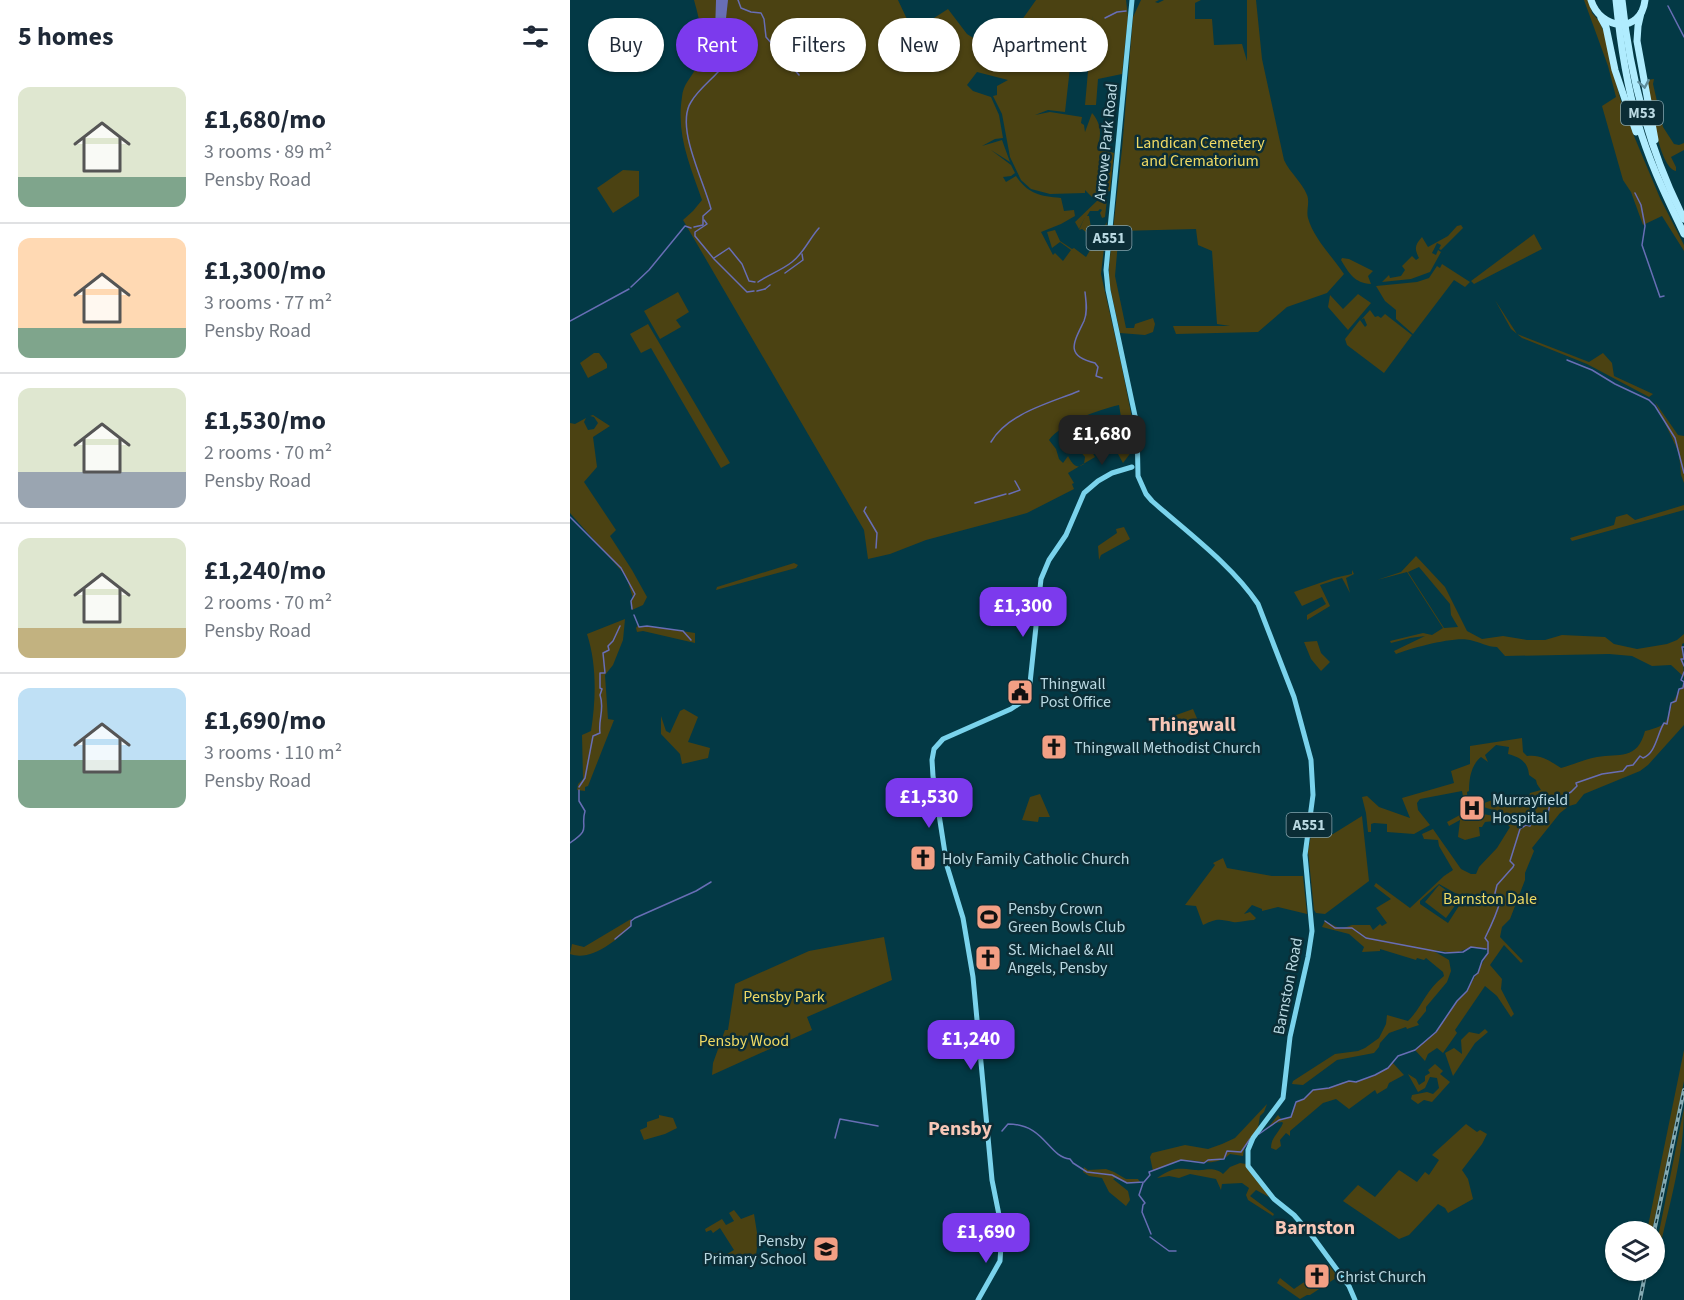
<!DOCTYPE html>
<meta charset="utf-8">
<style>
:root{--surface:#fff;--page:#f6f6f7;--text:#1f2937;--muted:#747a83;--line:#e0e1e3;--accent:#7c3aed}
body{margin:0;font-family:"Source Sans 3",sans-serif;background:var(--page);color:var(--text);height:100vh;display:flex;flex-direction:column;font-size:22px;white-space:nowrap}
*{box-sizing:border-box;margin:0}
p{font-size:20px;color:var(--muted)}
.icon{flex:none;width:33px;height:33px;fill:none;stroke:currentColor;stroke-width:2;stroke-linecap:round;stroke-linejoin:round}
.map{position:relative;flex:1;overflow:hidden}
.side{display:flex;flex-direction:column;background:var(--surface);width:570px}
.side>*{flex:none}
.hud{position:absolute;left:18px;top:18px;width:570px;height:54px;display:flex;gap:12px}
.fabs{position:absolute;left:1035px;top:1221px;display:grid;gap:12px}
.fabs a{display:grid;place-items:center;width:60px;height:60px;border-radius:50%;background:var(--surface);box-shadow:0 2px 4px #0004;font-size:30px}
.price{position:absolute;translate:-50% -51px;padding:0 14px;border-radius:12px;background:var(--accent);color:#fff;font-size:20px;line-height:39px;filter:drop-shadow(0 2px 3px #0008)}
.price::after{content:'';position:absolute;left:50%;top:36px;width:18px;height:14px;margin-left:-9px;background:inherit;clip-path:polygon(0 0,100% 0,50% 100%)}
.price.on{background:#222;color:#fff}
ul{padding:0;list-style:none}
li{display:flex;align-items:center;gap:18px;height:150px;padding:0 18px}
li+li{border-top:2px solid var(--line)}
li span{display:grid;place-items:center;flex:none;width:168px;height:120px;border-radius:12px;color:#555}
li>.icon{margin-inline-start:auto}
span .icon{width:72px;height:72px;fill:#fffc;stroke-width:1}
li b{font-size:26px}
h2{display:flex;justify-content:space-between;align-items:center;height:72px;padding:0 18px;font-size:26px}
.pill{padding:0 21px;border-radius:27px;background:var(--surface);box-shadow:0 2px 4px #0004;font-size:21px;line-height:54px}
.pill.on{background:var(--accent);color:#fff}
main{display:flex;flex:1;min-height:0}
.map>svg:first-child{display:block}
.green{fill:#4b4212;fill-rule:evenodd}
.water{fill:#686eb5}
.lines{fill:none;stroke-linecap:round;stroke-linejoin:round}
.stream{stroke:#686eb5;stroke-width:1.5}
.major{stroke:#7ad3ec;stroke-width:5}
.highway{stroke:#b0ecfe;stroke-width:7}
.rail-casing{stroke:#84aab3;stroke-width:4}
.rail{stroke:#0b2d36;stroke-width:1.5;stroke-dasharray:4.5;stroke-linecap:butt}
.oneway{stroke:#5e8c9a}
.labels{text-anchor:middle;stroke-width:5;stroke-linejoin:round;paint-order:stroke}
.shield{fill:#0b2d36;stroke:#86a5ae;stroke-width:1.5}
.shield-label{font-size:15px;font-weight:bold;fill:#bad9e2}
.street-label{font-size:16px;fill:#bad9e2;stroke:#0b2d36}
.park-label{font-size:16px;fill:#f0da64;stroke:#0b2d36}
.poi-label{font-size:16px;fill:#bad9e2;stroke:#0b2d36;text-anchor:start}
.quarter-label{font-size:20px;font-weight:bold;fill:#f8c7b7;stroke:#0b2d36}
</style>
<main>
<section class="side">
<h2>5 homes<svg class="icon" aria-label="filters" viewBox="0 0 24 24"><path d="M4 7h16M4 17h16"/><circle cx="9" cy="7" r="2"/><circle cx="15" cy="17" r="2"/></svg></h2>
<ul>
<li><span style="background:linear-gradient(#dfe7d0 75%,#7fa58c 0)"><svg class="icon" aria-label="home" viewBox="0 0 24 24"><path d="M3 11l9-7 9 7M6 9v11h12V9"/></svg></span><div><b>£1,680/mo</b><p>3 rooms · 89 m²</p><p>Pensby Road</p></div></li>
<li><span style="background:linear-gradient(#ffd9b3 75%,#7fa58c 0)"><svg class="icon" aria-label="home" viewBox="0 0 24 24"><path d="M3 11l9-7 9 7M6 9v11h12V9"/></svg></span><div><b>£1,300/mo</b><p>3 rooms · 77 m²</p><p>Pensby Road</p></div></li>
<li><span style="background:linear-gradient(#dfe7d0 70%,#9aa5b1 0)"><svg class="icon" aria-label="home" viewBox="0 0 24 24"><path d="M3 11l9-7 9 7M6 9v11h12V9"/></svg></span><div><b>£1,530/mo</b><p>2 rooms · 70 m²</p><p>Pensby Road</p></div></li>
<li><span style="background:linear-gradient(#dfe7d0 75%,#c2b280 0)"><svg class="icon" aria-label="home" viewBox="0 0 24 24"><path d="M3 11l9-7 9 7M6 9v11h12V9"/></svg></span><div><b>£1,240/mo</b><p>2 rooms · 70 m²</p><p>Pensby Road</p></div></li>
<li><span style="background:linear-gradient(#bfe0f5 60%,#7fa58c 0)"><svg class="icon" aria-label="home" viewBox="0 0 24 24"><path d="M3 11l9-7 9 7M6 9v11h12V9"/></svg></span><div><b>£1,690/mo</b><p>3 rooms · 110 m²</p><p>Pensby Road</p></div></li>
</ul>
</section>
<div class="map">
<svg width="1114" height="1300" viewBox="0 0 1114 1300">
<rect width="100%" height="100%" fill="#033945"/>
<!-- green -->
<g class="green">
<path d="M124 0H328L350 47 364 18 378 9 397 34 408 41 416 52 429 49 437 41 466 0H556L558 17 552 74 528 79 526 105H515L523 15 520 42 504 41V32L495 112 478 110 465 115 480 112 512 117 511 123 514 125 515 132 522 113C531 123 532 135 527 148L544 153 540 191 522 197 515 190V193L480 194 461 189 451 180 440 157 432 114 423 96 427 95V86L438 80 407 72 397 85 403 91 421 97 429 115 433 138 425 139 412 146 432 140 440 162 421 150 441 165 445 173 441 176 433 177 436 182 446 176C458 194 470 196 491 198L494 211 504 210 505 216 491 224 471 232 483 255 485 253 493 261 501 250 490 242 482 248 477 232 485 230 490 241 502 249 504 248 516 257 537 222 531 274 551 363 564 428 565 447 553 463 538 436 553 429 549 405C527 410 492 423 479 440L486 449 489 459 493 463 498 456C501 461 505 471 514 464L515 457 510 451V449L513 452 515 450 513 447 510 448 514 441 512 437 510 438 511 434 525 457 498 473 504 483 502 484 504 489 457 513 356 540 320 554 298 559 294 530 113 220 123 211 132 200C120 165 106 135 112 97 113 84 121 78 126 68 137 47 130 22 124 0Z"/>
<path d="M571 0H589L585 2 588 3 594 0H631L625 3V19H642L644 45 672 44 677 61V0H686L692 59 714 160C720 173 732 182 737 195 740 202 736 211 738 218 744 239 762 256 774 274L757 293 717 307 688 332 606 334 603 326H660L647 324 642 251 628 245 626 229 549 231 545 276 556 328H564L565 324 583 318 585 324 583 332 575 335 550 333 539 282V266L552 149 563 17Z"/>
<path d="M1014 0H1019L1022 13 1029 21 1034 32 1050 98 1064 136 1090 198 1114 245V251L1092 216 1073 225 1061 192 1053 180 1032 106 1046 97 1038 66Z"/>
<path d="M1084 79 1083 84 1093 127 1104 144 1109 145 1114 143V150L1101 157 1106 167V171C1088 167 1080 98 1077 80Z"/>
<path d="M53 170 69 171V196L43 213 27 188Z"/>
<path d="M530 198 537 199 535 217 532 218 530 213 532 210 530 209 528 211H520L517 216H519L522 233 528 232 524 238 512 229 509 230 515 217 509 229 505 222Z"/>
<path d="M891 225 893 228 871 250 869 249 871 245 867 243 862 253 866 255 868 250 871 252 860 272 841 279 812 282 819 275 820 278 831 276 835 270 832 266 842 256 846 260 849 258C844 248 845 245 852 237L858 247 878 236 887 226Z"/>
<path d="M964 234 972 249 904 284 901 281Z"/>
<path d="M772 258 779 259 803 271 798 276 801 284C784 283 779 273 771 260Z"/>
<path d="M872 264 900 282 895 287 884 280 843 334 826 319V310L815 301 806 286 847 282 859 278 867 266 870 268Z"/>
<path d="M108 292 119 312 106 320 111 327 90 339 74 311Z"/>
<path d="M788 294 801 303 778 330 758 307 760 295 773 309Z"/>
<path d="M925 300 947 334 1019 362 1033 353 1042 363 1044 376 1083 394 1079 397 1017 364 952 338 941 329Z"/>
<path d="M800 310 805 317 808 316 811 318 815 314 842 335 814 373 777 345 775 339 790 320 795 327 797 325 794 318 791 320Z"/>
<path d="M78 324 160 463 151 468 81 348 71 353 60 334Z"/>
<path d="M24 353H29L37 364V368L18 378 10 363Z"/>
<path d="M1085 402 1108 435 1114 436V483L1111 475 1109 453Z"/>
<path d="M23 415 40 426 23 437 27 467 14 482 46 530 40 536 62 570 77 597 73 605 62 610 61 601 63 598 56 576 0 513V423L5 424 16 418 14 422 18 430 24 429 28 423 24 417 20 416Z"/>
<path d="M1114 505V510L1002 541 1000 538 1044 525 1046 517 1057 514 1065 520Z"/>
<path d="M554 527 560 539 531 555 529 560 528 546 547 533 546 529Z"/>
<path d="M846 556 875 587 897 631 912 639 933 636 957 640H975L992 635 1035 637 1044 644 1067 649 1097 644 1107 640 1114 634V643L1112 644 1114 677 1101 665 1082 666 1062 656 1039 654 935 656 927 647C917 647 910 642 900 640 885 636 841 648 826 654L824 651 855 636 840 638 821 643 820 641 853 633 862 635 873 628 837 572 807 580 831 572ZM849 567 880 604 881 615 888 627 874 628 838 572Z"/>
<path d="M224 563 228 565 226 568 146 590 147 587Z"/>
<path d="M782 570 784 574 776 578 780 593 772 578 750 585 760 606 737 620V615L756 604 752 597 732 606 724 592 764 578 782 574Z"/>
<path d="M55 619 53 640 43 665 35 675 38 719 44 720 18 786 15 787V791L7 790 8 784 13 779 12 735 21 731C26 699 27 665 17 634Z"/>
<path d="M68 625 69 627 77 626 125 633V643L73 631 67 632 66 628Z"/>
<path d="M747 641 751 653 760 662 751 671 741 659 734 642Z"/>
<path d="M1114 681V725L1078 765 1070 771 1014 794 1006 804 999 806 990 813 962 848 964 851 955 873V880L940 919 932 927 930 937 953 961 951 963 934 945 920 965 932 979 931 989 944 1014 941 1017 927 996 915 986 885 1030 887 1033 873 1053 867 1048 858 1054 855 1061 845 1050 866 1032 887 1001 897 991 918 953 917 949 901 947 886 953 862 950 879 960 881 971 877 982 856 1007V1011L847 1022 849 1025 837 1029 836 1027 819 1033 810 1043 809 1047 804 1053 767 1060 733 1085 722 1084 723 1081 765 1054 788 1051 795 1048 809 1038 816 1024 817 1015 838 1021C853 1006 855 991 874 976L873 972 856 958 854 960 847 958 846 960 810 949V951L792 952 794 947 779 934 752 927 755 921 771 929 782 925H800L803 930 810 924 812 926 817 923 806 908 821 899 804 886 806 883 840 908 874 876 883 870 869 846 868 840 854 839 852 834 863 829 891 869 901 874H906L909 867 927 848 940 827 937 824 939 816C929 811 920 809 910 806 919 798 947 795 958 799L960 793 971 790 967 784 966 780 959 775C958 762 950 757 938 754L939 747 926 745 915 755 918 762 911 757C901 765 899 779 899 791L897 792 898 805 895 807 892 791 850 799 847 803 848 810 860 825 844 834 817 832V824L804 823 801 824V832H798L796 813 792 797 797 796 809 807 840 818 832 798 884 783 881 771 900 764V746L952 738 953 752 957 756C971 754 980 761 991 768 1002 765 1015 759 1027 757 1049 753 1067 761 1075 731 1100 725 1095 722 1103 702 1106 695 1112 690 1114 681ZM869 884 894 898 878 923 850 904V901Z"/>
<path d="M114 709 128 717 118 742 140 748 138 758 112 764 110 754 91 734V716L96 731 100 733 110 711Z"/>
<path d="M623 709 629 723 605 732 598 718Z"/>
<path d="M470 794 480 817H469L468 822 452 820 460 797Z"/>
<path d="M901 809 913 814 924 816V821L915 822 912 827H909L910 836 895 840 888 837 890 820 879 826 877 822Z"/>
<path d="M792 816 799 881 755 914 746 913 744 910 738 851 743 825 755 824 759 834H763Z"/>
<path d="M653 858 657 868 702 876H733L737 914 708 907 692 911V909L682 905 674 914 680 912 686 918 684 920C678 920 669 923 663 922 649 919 647 918 633 925L626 906 615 905 645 865 643 863Z"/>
<path d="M869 885 889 900 876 918 855 902Z"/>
<path d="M61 919V926C47 940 21 962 0 954L2 944 14 947Z"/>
<path d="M314 937 322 980 237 1017 242 1030 142 1075 143 1063 155 1030H158L165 984 239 951Z"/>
<path d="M915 1029 918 1032 905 1043 883 1076 875 1053 884 1048 892 1054 891 1040 899 1032 909 1034Z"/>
<path d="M1114 1050V1081L1082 1231H1077Z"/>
<path d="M822 1062 834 1075 819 1083 817 1088 807 1094 805 1090 779 1109 766 1099 753 1103 720 1131V1136L716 1133 710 1140 711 1146 706 1150 701 1148C701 1137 709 1133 713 1123L712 1122 705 1123 696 1130 708 1115 712 1120 721 1117 726 1102 734 1099 743 1090 759 1088 773 1082H786L799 1078 818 1068Z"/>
<path d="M865 1064 873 1071 870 1074 880 1082 862 1102 854 1100 848 1104 841 1099 842 1095 857 1092 863 1094 869 1088 867 1078 860 1077 855 1088 848 1092 838 1074 846 1079 849 1085 855 1081V1076L860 1073 858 1070Z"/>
<path d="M697 1104 694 1112 690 1116 688 1128 674 1149 673 1156 660 1154C642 1170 626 1157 610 1161 600 1163 592 1168 583 1171L580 1157 582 1153 615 1145 638 1149 652 1144 665 1138Z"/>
<path d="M1114 1108C1114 1157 1099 1205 1089 1252H1085Z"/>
<path d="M89 1115 103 1118 107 1128 95 1134 74 1140 70 1130 77 1127V1122L89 1118Z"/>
<path d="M896 1124 907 1132 910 1130 917 1134 912 1144 892 1170 898 1179 903 1199 878 1213 875 1208 868 1204 839 1235 829 1239 773 1201 788 1185 805 1197 829 1170 847 1182 855 1172 859 1175 869 1160 862 1155Z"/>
<path d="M670 1163 676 1164 699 1197 686 1190 680 1196 704 1214 703 1216 678 1200 676 1195 679 1188 672 1183 652 1184 651 1190 646 1179 620 1174 609 1178 599 1176 587 1178C604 1167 606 1168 625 1170 636 1171 643 1166 653 1174L660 1167Z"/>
<path d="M514 1167 518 1170 536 1169 544 1172 556 1179H568L570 1182 557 1183 545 1178 543 1179 558 1191 560 1200 556 1206 539 1192 532 1178 519 1176 513 1172Z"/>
<path d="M164 1210 171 1219 184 1214 188 1239 185 1264 164 1257H138L140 1253 157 1254 164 1250 150 1228 143 1233 141 1230 136 1232 135 1229 152 1219 156 1225 164 1221 159 1213Z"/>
<path d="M759 1265 767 1276 766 1278 740 1295H737L730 1299 707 1283 710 1278 724 1289Z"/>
</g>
<!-- water -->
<path class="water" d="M146 0H158L154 37 145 34Z"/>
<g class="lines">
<!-- stream -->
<g class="stream">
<path d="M168 0 171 8 181 12 191 13 194 19 196 37 229 75"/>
<path d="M1098 6 1114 37"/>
<path d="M535 18 547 12 556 11"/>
<path d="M1065 193 1071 205 1075 226 1072 245 1090 297 1094 296"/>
<path d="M134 220 137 224 125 232V236L144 259 177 292 184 291"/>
<path d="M124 227 133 225V216L141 209C134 181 105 127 121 102 128 90 140 81 149 71L150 66 147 59 149 36"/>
<path d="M144 258 159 248 172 264 179 281 185 282"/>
<path d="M215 273 233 260 232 254"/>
<path d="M188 282C198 275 212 270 222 262 234 253 239 239 249 228"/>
<path d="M61 287 79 270 115 226 121 228"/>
<path d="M195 289 200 285"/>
<path d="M187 291 195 289"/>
<path d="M515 292C516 301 518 312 514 321 504 342 494 356 525 363L528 367 526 376 532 378"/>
<path d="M0 321 59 289"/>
<path d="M997 360 1022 370 1045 384 1079 400 1085 406 1105 438 1114 473"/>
<path d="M421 442C438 413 480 403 509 391"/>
<path d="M439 494 450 490 445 481"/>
<path d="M405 503 436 494"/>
<path d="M296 507 294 511 307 533 306 548"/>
<path d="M0 517 51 568 65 594 61 601 62 609"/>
<path d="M64 615 69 627 77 626 113 631 121 640"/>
<path d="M1114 647H1112L1114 659H1111L1114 666"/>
<path d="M9 787 15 778 23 736 30 733C28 719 35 709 30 695L32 689 30 688V673H35L33 653 39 650 38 646 43 641 50 626"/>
<path d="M0 843C22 828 10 829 15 811L9 801V790"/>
<path d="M755 921 765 928H782L796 938 875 953 893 952 901 947 916 949"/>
<path d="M45 939 61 926V921L65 918 126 891 141 882"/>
<path d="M432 1131 438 1124C475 1124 478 1157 500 1159L503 1163 517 1172 542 1175 557 1183 574 1182 580 1175 579 1172 611 1160 634 1163 638 1160 654 1159 657 1151 671 1152 680 1139"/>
<path d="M689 1134 709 1120 721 1117 726 1102 734 1099 743 1090 759 1088 779 1081 786 1082 805 1075 818 1068 828 1056 845 1050 866 1032 887 1001 897 991 904 976 908 973 912 961 918 953V942L915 938C921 926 927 914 930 901L925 893 927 885 943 867 944 865 940 861 950 829 956 825 960 826 965 816H973L974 821 977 818 980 804 987 803 989 799 1001 792 1007 786 1006 783 1032 774 1053 771 1057 766 1063 765 1070 756 1073 758C1086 753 1087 734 1094 723L1097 724 1101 703 1106 701 1109 689 1113 688 1114 682 1111 680 1114 672"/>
<path d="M265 1138 270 1119 308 1126"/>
<path d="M573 1183 569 1195 575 1203 573 1205 572 1212 581 1234"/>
<path d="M580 1237 599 1251H606"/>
</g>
<!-- major -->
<g class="major">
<path d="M562 0 536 270 538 290 567 425 568 476 576 494 582 501C617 532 662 565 688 604L724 697 741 760 743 795 735 855 742 931 738 957 720 1037 713 1098 683 1138 678 1150V1166L704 1199 724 1215 743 1237 779 1286 785 1300"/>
<path d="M408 1300 430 1261 432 1230 422 1180 403 977 393 918 377 866 363 776 362 760 364 749 373 739 441 709 453 701 460 683 471 579 479 560 496 535 514 493 528 481 542 473 562 467"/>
</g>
<!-- highway -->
<g class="highway">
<path d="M1021 0C1030 30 1071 35 1075 0"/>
<path d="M1046 0C1050 41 1056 83 1068 123 1079 162 1097 198 1114 234"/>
<path d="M1052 0C1060 77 1079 150 1114 219"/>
<path d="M1071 13 1068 26 1067 41 1085 140"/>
<path d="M1031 18 1036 27 1045 70 1066 132"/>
</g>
<defs>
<g id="rail">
<path d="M1084 1232 1114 1090"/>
<path d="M1070 1300 1076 1270"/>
</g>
</defs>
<!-- rail casing -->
<use href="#rail" class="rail-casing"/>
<!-- rail -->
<use href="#rail" class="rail"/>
</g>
<!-- one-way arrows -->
<defs><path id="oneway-chevron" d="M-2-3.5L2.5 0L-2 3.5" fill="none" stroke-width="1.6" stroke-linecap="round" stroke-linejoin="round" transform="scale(1.5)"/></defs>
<use class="oneway" href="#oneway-chevron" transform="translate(1074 84) rotate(80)"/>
<!-- icons -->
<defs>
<symbol id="civic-square" viewBox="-11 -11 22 22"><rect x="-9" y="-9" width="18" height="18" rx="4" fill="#f39f84" stroke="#0b2d36"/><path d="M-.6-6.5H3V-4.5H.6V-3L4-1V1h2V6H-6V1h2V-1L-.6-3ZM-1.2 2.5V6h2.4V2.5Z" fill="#111"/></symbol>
<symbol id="church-square" viewBox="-11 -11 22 22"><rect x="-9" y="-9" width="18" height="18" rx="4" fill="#f39f84" stroke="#0b2d36"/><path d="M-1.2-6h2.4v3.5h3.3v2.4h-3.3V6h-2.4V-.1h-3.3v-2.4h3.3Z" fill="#111"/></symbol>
<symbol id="hospital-square" viewBox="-11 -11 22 22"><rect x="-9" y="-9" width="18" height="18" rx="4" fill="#f39f84" stroke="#0b2d36"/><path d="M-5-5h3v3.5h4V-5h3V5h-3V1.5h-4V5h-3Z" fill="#111"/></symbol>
<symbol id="stadium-square" viewBox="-11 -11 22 22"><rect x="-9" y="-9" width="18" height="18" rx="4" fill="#f39f84" stroke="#0b2d36"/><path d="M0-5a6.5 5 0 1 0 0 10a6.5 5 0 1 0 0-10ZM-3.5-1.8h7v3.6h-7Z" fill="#111"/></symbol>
<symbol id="school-square" viewBox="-11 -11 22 22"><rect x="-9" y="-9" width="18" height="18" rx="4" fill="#f39f84" stroke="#0b2d36"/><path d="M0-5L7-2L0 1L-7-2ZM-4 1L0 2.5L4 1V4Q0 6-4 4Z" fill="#111"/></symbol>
</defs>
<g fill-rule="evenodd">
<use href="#civic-square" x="435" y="677" width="30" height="30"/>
<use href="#church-square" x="469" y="732" width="30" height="30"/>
<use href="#hospital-square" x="887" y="793" width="30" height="30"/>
<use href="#church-square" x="338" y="843" width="30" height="30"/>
<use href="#stadium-square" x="404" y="902" width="30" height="30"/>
<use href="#church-square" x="403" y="943" width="30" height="30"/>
<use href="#school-square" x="241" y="1234" width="30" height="30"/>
<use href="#church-square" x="732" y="1261" width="30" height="30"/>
</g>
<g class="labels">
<!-- shield labels -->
<g class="shield">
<rect x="1051" y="101" width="42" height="24" rx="4.5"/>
<rect x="516.5" y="226" width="45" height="24" rx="4.5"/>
<rect x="716.5" y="813" width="45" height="24" rx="4.5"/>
</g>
<g class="shield-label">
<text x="1072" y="118">M53</text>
<text x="539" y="243">A551</text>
<text x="739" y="830">A551</text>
</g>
<!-- street labels -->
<g class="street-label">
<text transform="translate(535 142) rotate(-84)" y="6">Arrowe Park Road</text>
<text transform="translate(717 986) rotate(-79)" y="6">Barnston Road</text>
</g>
<!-- park labels -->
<g class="park-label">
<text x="630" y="148">Landican Cemetery<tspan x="630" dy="18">and Crematorium</tspan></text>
<text x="920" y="904">Barnston Dale</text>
<text x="214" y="1002">Pensby Park</text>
<text x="174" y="1046">Pensby Wood</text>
</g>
<!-- poi labels -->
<g class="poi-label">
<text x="470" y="689">Thingwall<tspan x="470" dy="18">Post Office</tspan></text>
<text x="504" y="753">Thingwall Methodist Church</text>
<text x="922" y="805">Murrayfield<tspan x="922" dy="18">Hospital</tspan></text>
<text x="372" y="864">Holy Family Catholic Church</text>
<text x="438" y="914">Pensby Crown<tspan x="438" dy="18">Green Bowls Club</tspan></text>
<text x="438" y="955">St. Michael &amp; All<tspan x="438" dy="18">Angels, Pensby</tspan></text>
<text x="236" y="1246" text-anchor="end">Pensby<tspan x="236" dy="18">Primary School</tspan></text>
<text x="766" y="1282">Christ Church</text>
</g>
<!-- quarter labels -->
<g class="quarter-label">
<text x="622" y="731">Thingwall</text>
<text x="390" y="1135">Pensby</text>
<text x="745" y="1234">Barnston</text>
</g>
</g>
</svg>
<div class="fabs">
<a><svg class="icon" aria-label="layers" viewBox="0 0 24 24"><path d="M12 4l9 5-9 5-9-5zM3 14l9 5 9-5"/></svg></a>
</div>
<b class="price on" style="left:532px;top:466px">£1,680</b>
<b class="price" style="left:453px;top:638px">£1,300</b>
<b class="price" style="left:359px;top:829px">£1,530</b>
<b class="price" style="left:401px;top:1071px">£1,240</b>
<b class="price" style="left:416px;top:1264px">£1,690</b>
<div class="hud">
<a class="pill">Buy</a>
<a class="pill on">Rent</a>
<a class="pill">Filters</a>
<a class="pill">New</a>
<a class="pill">Apartment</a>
</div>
</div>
</main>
